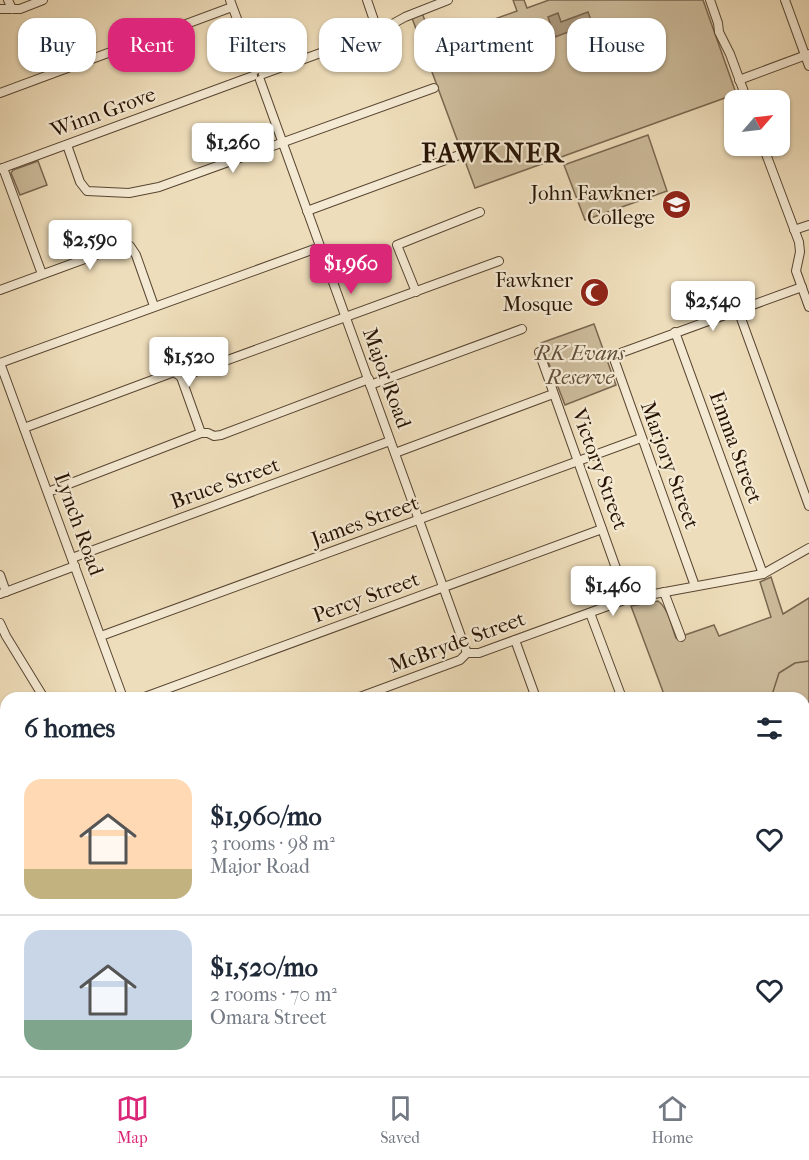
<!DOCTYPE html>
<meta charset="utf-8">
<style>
:root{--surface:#fff;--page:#f2f2f3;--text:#1f2937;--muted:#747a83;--line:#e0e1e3;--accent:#db2777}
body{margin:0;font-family:"IM FELL French Canon",serif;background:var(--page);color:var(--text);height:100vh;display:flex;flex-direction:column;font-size:22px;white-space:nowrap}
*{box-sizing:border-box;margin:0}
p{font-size:20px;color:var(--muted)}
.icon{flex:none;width:33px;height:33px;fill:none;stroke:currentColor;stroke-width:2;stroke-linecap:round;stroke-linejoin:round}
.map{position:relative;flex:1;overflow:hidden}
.side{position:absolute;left:0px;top:692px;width:810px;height:386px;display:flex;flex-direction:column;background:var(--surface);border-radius:18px 18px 0 0;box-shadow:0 2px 4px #0004}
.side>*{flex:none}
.banner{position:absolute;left:18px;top:18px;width:774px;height:54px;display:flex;gap:12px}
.needle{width:39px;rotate:62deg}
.fabs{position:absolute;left:724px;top:90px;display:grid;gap:12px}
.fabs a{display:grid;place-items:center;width:66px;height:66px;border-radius:12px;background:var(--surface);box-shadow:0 2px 4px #0004;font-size:30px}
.price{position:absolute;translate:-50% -51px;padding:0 14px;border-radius:6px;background:#fff;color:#222;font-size:20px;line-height:39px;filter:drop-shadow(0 2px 3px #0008)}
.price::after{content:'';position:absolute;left:50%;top:36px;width:18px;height:14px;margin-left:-9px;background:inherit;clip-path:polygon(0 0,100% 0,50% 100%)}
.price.selected{background:var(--accent);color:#fff}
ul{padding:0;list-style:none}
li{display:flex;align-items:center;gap:18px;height:150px;padding:0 24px}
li+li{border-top:2px solid var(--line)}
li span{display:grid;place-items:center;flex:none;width:168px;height:120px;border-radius:18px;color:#555}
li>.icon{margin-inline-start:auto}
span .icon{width:72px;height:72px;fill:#fffc;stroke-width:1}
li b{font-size:26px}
h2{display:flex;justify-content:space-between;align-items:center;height:72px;padding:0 24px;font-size:26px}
.tag{padding:0 21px;border-radius:18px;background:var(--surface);box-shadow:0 2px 4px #0004;font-size:21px;line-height:54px}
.tag.selected{background:var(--accent);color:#fff}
.dock{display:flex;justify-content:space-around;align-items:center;height:84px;border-top:2px solid var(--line);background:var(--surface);font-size:16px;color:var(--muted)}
.dock a{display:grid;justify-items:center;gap:3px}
.dock .selected{color:var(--accent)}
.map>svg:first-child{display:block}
.green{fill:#ccbb9b;stroke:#7a6750;stroke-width:1.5}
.water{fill:#aa987c;stroke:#76634c;stroke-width:1.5}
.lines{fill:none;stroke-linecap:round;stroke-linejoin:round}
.stream{stroke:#76634c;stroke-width:1.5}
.minor-casing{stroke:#594632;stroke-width:10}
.minor{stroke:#f4e9d2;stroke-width:8}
.labels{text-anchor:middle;stroke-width:4.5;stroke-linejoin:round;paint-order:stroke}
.street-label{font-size:21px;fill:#271304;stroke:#f4e9d2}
.poi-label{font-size:21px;fill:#271304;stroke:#f4e9d2;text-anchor:end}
.park-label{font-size:21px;font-style:italic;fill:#614e39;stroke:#f4e9d2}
.district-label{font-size:27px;font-weight:bold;letter-spacing:1.5px;fill:#271304;stroke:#f4e9d2}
</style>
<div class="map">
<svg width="809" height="1076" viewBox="0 0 809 1076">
<rect width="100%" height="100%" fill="#eeddba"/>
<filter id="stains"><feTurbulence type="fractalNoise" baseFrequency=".00333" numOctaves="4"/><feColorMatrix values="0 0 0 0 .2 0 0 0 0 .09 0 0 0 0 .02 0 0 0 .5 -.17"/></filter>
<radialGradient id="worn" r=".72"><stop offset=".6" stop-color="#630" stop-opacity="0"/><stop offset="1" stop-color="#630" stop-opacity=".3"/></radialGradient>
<!-- green -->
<g class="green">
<path d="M513 0H524L527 8 549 0H703L737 96 736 94 475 188 412 18 422 13 433 41 517 11Z"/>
<path d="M648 135 667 191 585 220 564 165Z"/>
<path d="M38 161 47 185 20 195 11 173 13 170Z"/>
<path d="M594 324 616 385 565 405 541 343Z"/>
<path d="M771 577 783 614 809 598V982L804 970V698L665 697 631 606 658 601C669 609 671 626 676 638L714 625 719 636 771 617 760 582Z"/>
<path d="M6 989V1071H164L166 1076H0V991Z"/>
</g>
<!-- water -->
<path class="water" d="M588 12 592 23 555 37 548 17 558 13 561 22Z"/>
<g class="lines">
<!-- stream -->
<g class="stream">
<path d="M771 698 779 673 795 663 809 661"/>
<path d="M126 1071 127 1076"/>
</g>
<defs>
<g id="minor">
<path d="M8 0 12 9"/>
<path d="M230 0 256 70"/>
<path d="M367 0 378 32"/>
<path d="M710 0 718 23 719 32 730 54 747 100"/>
<path d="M785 0 809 66"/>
<path d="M0 9H20L43 0"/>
<path d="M263 74 378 32 405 17 448 0"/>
<path d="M260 80 467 653"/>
<path d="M739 80 809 54"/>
<path d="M0 93 232 7"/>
<path d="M67 145 80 182 87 191 129 193 159 187 434 88"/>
<path d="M763 146 799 242 800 252 796 271 809 307"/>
<path d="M3 168 42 274"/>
<path d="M0 169 253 76"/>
<path d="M307 211 462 154"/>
<path d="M794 230 809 225"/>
<path d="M0 290 123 245 130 246 136 255 154 306"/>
<path d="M416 292 397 245 480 212"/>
<path d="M738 310 809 506"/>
<path d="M675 332 763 574"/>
<path d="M539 352 627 599"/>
<path d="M0 363 123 698"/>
<path d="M0 363 320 247"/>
<path d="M181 377 201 433"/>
<path d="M370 385 522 329"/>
<path d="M24 428 174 372 181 377 499 261"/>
<path d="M395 453 553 394"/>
<path d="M48 492 201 433H208L214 436 221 435 369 379"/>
<path d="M72 558 390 441"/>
<path d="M0 575 6 592"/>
<path d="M695 586 614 359 615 355 802 287"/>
<path d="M664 592 681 637"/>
<path d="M0 594 75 566"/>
<path d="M590 613 622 698"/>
<path d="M0 623 6 636 44 698"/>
<path d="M101 636 641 438"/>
<path d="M515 640 536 698"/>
<path d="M142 698 602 529"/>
<path d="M357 698 460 660 467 653H479L627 599 763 574 809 548"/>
<path d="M0 750 6 748"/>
<path d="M0 827 6 825"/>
<path d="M804 988 809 1000"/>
<path d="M809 1008 807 1012 809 1017"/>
<path d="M646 1076 660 1071"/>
</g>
</defs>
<!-- minor casing -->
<use href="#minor" class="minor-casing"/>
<!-- minor -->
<use href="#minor" class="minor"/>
</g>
<!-- icons -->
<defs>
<symbol id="school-disc" viewBox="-11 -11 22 22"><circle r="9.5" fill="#8f2418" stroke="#f4e9d2"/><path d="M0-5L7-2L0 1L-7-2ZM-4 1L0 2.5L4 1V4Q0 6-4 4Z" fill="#fff"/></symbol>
<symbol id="mosque-disc" viewBox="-11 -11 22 22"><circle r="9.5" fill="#8f2418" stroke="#f4e9d2"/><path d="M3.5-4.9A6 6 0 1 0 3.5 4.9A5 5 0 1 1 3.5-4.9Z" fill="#fff"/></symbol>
</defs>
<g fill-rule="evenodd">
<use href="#school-disc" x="660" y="188" width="33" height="33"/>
<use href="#mosque-disc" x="578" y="276" width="33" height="33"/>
</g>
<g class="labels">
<!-- street labels -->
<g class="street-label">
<text transform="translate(103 112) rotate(-20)" y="7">Winn Grove</text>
<text transform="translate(387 378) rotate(70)" y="7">Major Road</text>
<text transform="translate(736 447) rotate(70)" y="7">Emma Street</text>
<text transform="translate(670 465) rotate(70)" y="7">Marjory Street</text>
<text transform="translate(600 469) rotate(70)" y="7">Victory Street</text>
<text transform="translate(225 483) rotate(-20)" y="7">Bruce Street</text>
<text transform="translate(365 521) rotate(-20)" y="7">James Street</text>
<text transform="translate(79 524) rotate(70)" y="7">Lynch Road</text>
<text transform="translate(366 597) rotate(-20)" y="7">Percy Street</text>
<text transform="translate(457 642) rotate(-20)" y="7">McBryde Street</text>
</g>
<!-- poi labels -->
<g class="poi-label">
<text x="655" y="200">John Fawkner<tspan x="655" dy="24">College</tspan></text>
<text x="573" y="287">Fawkner<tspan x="573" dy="24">Mosque</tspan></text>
</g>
<!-- park labels -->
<g class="park-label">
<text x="580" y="360">RK Evans<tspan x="580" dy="24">Reserve</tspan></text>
</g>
<!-- district labels -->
<g class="district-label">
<text x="493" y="162">FAWKNER</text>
</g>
</g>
<rect width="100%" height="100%" filter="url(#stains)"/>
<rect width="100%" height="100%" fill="url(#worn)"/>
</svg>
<div class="fabs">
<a><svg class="needle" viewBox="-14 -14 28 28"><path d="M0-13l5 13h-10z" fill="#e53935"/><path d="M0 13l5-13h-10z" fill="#747a83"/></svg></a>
</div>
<b class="price" style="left:233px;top:174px">$1,260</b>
<b class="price" style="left:90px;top:271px">$2,590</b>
<b class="price selected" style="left:351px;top:295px">$1,960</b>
<b class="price" style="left:713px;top:332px">$2,540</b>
<b class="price" style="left:189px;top:388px">$1,520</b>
<b class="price" style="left:613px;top:617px">$1,460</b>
<div class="banner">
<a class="tag">Buy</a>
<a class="tag selected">Rent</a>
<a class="tag">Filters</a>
<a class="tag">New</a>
<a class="tag">Apartment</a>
<a class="tag">House</a>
</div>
<section class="side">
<h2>6 homes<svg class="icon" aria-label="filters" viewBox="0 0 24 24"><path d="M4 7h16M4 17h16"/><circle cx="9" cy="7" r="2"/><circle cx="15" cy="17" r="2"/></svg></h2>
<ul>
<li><span style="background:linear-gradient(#ffd9b3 75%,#c2b280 0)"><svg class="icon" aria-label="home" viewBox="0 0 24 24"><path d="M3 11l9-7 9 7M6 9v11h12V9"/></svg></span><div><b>$1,960/mo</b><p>3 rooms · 98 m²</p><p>Major Road</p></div><svg class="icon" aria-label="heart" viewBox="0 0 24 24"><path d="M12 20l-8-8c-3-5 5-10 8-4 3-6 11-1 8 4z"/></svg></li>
<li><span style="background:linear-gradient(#c9d6e8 75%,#7fa58c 0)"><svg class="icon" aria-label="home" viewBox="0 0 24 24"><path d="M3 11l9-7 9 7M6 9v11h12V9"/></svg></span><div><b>$1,520/mo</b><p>2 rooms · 70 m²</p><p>Omara Street</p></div><svg class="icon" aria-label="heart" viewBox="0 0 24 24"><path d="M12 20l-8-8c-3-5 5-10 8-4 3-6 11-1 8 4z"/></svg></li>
</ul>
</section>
</div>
<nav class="dock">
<a class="selected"><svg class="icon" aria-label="map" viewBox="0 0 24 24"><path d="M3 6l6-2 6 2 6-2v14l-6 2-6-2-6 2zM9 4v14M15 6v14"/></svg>Map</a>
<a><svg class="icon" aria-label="saved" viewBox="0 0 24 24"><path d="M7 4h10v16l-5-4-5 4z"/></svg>Saved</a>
<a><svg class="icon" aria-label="home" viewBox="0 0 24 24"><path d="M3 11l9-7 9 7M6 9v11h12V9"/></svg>Home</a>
</nav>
